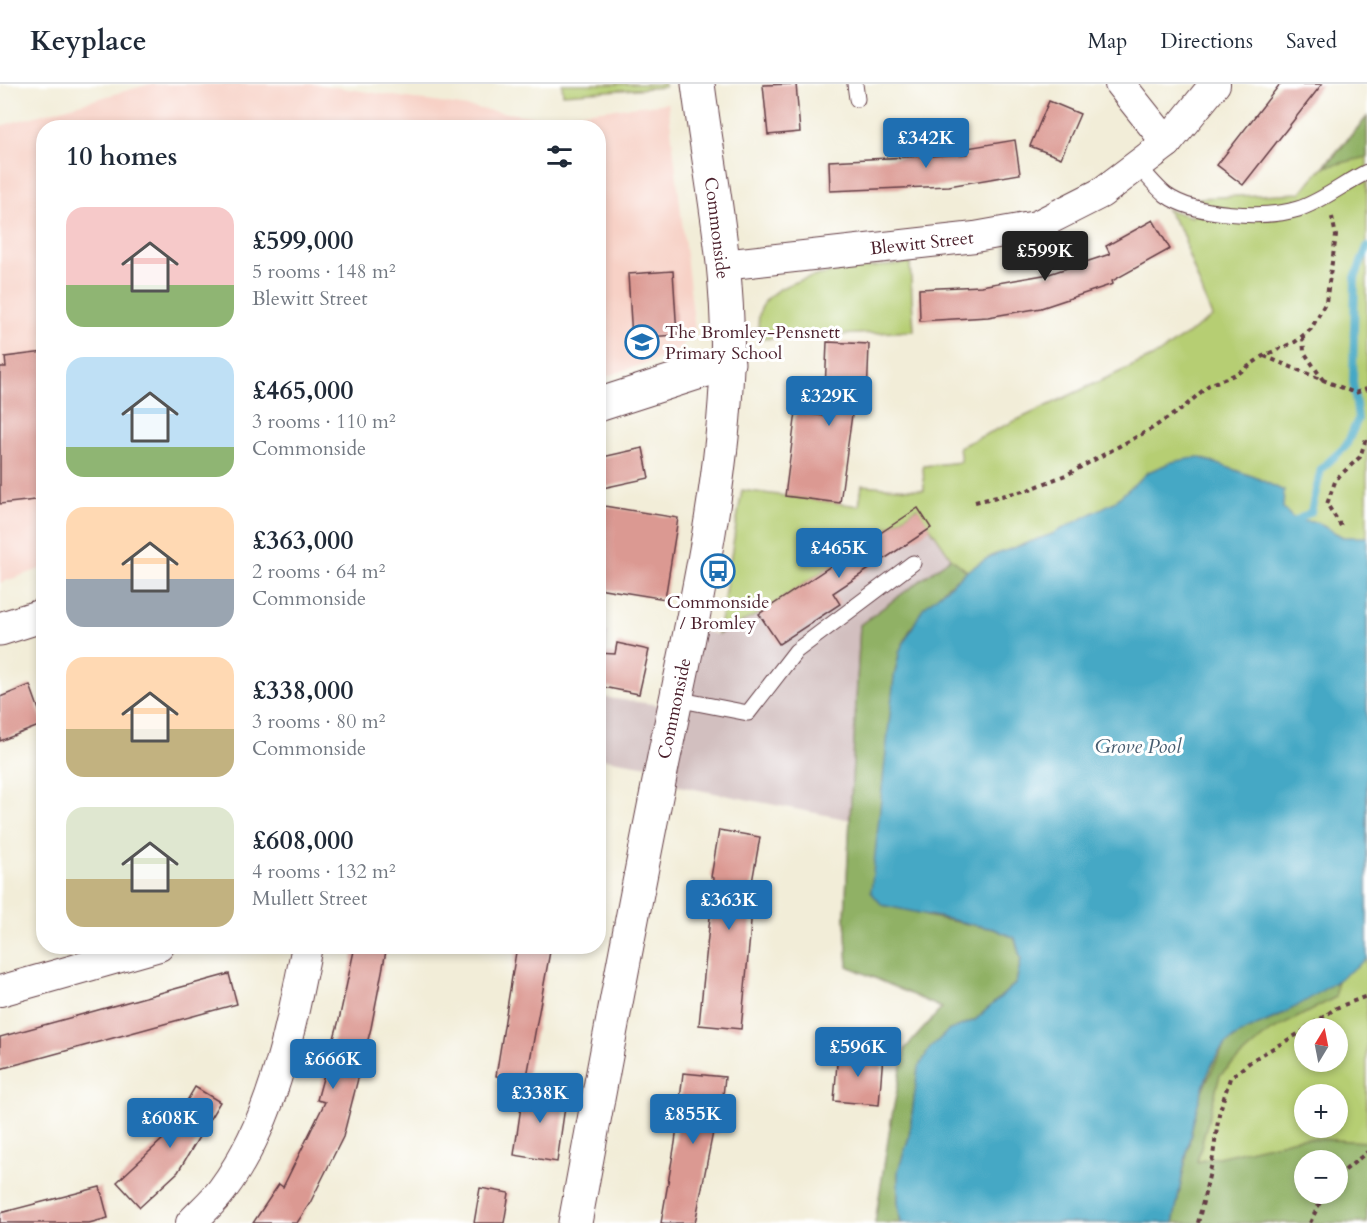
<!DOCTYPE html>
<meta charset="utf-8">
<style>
:root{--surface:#fff;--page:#f2f2f3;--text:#1f2937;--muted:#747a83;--line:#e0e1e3;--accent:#1f6fb2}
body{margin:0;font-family:Cardo,serif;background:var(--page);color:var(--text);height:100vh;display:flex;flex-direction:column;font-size:22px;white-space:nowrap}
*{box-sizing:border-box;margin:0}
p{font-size:20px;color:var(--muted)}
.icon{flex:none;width:33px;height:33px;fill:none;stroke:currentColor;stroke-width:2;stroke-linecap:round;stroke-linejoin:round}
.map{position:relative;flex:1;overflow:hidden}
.side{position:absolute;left:36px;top:36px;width:570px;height:834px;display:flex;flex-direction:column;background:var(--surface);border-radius:24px;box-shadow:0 3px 9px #0003}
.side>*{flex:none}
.needle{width:39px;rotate:10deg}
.buttons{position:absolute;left:1294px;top:934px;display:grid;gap:12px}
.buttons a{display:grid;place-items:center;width:54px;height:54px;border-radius:50%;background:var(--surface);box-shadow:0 3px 9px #0003;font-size:30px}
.price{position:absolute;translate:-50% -51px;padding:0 14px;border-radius:6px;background:var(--accent);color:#fff;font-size:20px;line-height:39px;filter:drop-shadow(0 2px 3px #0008)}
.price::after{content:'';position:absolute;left:50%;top:36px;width:18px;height:14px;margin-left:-9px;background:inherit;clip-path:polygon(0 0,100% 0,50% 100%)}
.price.on{background:#222;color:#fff}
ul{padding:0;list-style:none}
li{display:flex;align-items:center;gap:18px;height:150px;padding:0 30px}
li span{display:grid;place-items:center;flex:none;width:168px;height:120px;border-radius:18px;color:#555}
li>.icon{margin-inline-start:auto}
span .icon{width:72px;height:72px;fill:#fffc;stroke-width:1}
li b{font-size:26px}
h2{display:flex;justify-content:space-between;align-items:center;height:72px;padding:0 30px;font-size:26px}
header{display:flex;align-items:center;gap:36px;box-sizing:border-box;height:84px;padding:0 30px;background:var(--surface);border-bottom:2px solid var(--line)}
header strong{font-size:28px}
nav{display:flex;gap:33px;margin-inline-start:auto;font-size:21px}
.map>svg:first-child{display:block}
.built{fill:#f7d1c6}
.industrial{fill:#d2bfbf}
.green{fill:#b6ce73;stroke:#80764f;stroke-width:1.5;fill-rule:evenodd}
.forest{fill:#90b165;stroke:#6d6848;stroke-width:1.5;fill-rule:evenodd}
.water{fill:#45a8c5;stroke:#486478;stroke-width:1.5}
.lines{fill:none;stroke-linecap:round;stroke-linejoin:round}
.stream{stroke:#45a8c5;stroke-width:8}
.building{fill:#db9992}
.lane-casing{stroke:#633e45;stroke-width:17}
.street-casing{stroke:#633e45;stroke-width:32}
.secondary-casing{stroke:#633e45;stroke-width:35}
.path{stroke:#633e45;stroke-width:4;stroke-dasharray:4.5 4.5;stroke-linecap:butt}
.lane{stroke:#fff;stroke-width:15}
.street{stroke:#fff;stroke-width:30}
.secondary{stroke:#fff;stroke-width:33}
.labels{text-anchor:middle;stroke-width:6;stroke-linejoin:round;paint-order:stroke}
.street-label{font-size:18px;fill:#4a1f2b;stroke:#fff}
.poi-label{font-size:18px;fill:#4a1f2b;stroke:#fff;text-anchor:start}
.water-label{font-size:20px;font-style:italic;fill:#485d70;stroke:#fff}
</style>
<header>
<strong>Keyplace</strong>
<nav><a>Map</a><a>Directions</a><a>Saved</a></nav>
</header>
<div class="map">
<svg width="1367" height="1139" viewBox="0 0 1367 1139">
<rect width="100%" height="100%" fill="#fff"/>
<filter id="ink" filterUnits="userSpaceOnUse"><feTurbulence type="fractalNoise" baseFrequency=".0167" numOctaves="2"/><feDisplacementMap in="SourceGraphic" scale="12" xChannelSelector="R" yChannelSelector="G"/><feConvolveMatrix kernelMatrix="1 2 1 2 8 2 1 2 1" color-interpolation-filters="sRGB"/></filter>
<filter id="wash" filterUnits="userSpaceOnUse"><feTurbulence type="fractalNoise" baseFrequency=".008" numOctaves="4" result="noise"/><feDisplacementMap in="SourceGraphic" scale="24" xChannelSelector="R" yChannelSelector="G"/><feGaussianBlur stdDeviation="1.35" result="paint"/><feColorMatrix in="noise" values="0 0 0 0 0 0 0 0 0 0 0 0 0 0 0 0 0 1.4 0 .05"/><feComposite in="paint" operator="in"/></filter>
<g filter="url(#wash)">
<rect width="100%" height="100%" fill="#f2edd8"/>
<!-- built -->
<path class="built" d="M150 0H315L534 33 668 19 695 247 675 269 599 295 598 44H44L43 484 0 499V42Z"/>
<!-- industrial -->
<path class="industrial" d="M918 424 951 474 860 541 851 736 659 698 661 684 599 674 598 548H608L601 613 674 623 690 545 718 550 759 530Z"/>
<!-- green -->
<g class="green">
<path d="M562 0H665V3L563 10Z"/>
<path d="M1367 33V1139H875L905 965 942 924 848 882 845 833 860 541 951 474 917 424 759 530 718 550 742 406 859 422 862 401 924 406 923 382 961 378 959 363 1158 270 1212 233 1186 164 1185 153 1166 125 1192 133 1199 114 1300 109ZM1305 945H1338V978H1305ZM1305 1011H1338V1044H1305ZM1305 1077H1338V1110H1305Z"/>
<path d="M910 179 914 247 759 255C758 243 757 229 764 219 784 187 873 184 910 179Z"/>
</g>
<!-- forest -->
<g class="forest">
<path d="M1367 33V73L1325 83Z"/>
<path d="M951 474 967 487 946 503 911 544 900 566 894 593 890 639 926 832 994 845 1015 854 1021 876 1016 899 975 936 948 947 918 985 909 1053 898 1087V1119L901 1139H875L891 1037 905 965 942 924 848 882 845 833 860 541Z"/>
<path d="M1337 897 1336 913 1268 949 1220 991 1197 1078 1300 1054 1367 1058V1139H1173L1198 1015 1224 962 1248 944 1278 933ZM1305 1077H1338V1110H1305Z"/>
</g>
<!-- water -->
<path class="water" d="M1198 373 1255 393 1284 407 1283 424 1296 437 1316 438 1343 453H1367V875C1341 894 1315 913 1286 928 1265 940 1245 944 1226 960 1196 988 1183 1096 1173 1139H901L898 1119V1087L909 1053 918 985 930 964 948 947 975 936 1016 899 1021 876 1015 854 994 845 882 821 871 808 894 593 900 566 923 524 967 487 991 472 1052 450 1114 418 1148 388 1172 378Z"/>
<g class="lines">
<!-- stream -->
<path class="stream" d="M1296 437 1311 428 1321 385 1346 362 1358 335 1353 298 1355 194 1367 163"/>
</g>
<g id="blocks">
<!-- building -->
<g class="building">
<path d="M796 0 800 48 768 51 763 1Z"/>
<path d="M1280 0H1322L1243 101 1217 81Z"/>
<path d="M1049 17 1080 30 1061 74 1030 62Z"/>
<path d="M1015 56 1020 90 949 102 830 107 829 77 968 70 967 64Z"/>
<path d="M1153 136 1170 165 1112 197 1113 200 1041 224 988 233 920 237 919 205 981 202 1049 190 1110 170 1106 162Z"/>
<path d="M673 187 677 251 632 254 628 190Z"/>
<path d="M827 258 869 260 867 317 854 316 840 419 785 412 796 328 824 332Z"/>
<path d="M44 268V415L0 420V283H6L5 273Z"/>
<path d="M643 364 649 394 598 405V374Z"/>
<path d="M598 421 678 434 665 515 598 504Z"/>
<path d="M918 424 931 444 833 509 840 520 779 560 759 530Z"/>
<path d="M617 559 649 566 639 610 598 602V569L615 570Z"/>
<path d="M30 601 44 640 0 657V613Z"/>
<path d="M719 746 760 753 748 821H752L750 852 741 945 699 941 714 794 711 793Z"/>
<path d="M355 862H387L371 944 343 1053 310 1119 297 1139H253L279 1100 283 1103 325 1018 317 1016 339 936Z"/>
<path d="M517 862H551L526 998 496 992Z"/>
<path d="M229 890 237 920 0 985V953Z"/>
<path d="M838 967 883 971 879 1021 834 1017Z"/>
<path d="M683 989 725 993 719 1049 713 1048 695 1139H661L675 1059Z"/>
<path d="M524 1002 567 1009 557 1078 514 1071Z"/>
<path d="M195 1003 220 1018 178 1088 140 1123 117 1098 166 1052Z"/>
<path d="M100 1103 108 1134 89 1139H0V1129Z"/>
<path d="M480 1104 509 1109 504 1139H474Z"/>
</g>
</g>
</g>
<g filter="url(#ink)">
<use href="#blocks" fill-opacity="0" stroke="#633e45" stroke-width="1.5"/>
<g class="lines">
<defs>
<g id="lane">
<path d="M855 0 857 15"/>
<path d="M1137 81C1147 91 1156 103 1166 111 1195 132 1265 135 1298 125 1323 117 1344 99 1367 88"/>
<path d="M676 615 748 629 796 567 913 479"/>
</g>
<g id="street">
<path d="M1120 0 1167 59"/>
<path id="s1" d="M723 181 975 153 1036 142 1101 109 1167 59 1215 0"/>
<path d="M0 907 159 862"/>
<path d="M191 1139C201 1128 213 1118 222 1106 274 1036 290 947 307 862"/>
</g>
<g id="secondary">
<path d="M598 321 728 279"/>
<path d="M0 545 44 531"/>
<path id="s2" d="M575 1139C603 987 631 835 662 683 689 550 722 418 727 283 731 189 710 93 698 0"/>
</g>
</defs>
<!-- lane casing -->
<use href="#lane" class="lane-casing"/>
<!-- street casing -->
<use href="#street" class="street-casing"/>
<!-- secondary casing -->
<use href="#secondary" class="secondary-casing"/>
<!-- path -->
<g class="path">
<path d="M1303 253 1304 268 1323 296"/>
<path d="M1264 272 1355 309 1367 305"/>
<path d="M975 418 1028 406 1068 390 1151 345 1183 324 1209 301 1239 289 1263 272 1295 258 1311 245 1326 218 1336 152 1332 133"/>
<path d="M1341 442 1327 420 1336 395 1360 373 1367 352"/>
<path d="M1306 945 1336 924 1367 912"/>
<path d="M1338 1092 1367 1068"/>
<path d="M1198 1139 1212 1079 1219 1030 1230 994 1254 975 1305 946"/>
<path d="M1310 1139 1324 1110"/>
</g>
<!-- lane -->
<use href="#lane" class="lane"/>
<!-- street -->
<use href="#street" class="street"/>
<!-- secondary -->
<use href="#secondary" class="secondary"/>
</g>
</g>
<!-- icons -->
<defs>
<symbol id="school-ring" viewBox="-11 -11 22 22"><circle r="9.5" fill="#fff" stroke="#1f6fb2" stroke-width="1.5"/><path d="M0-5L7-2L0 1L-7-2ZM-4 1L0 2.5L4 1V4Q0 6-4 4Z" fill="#1f6fb2"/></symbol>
<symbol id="bus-ring" viewBox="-11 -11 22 22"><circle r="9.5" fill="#fff" stroke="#1f6fb2" stroke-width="1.5"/><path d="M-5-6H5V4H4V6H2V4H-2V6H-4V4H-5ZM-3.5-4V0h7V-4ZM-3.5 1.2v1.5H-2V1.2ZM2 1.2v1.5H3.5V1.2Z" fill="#1f6fb2"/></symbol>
</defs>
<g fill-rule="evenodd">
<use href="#school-ring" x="623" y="239" width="38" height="38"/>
<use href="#bus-ring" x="699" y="468" width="38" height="38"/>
</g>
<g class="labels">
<!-- street labels -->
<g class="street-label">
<text transform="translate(717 144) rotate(83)" y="6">Commonside</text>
<text dy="6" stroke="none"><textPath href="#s1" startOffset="200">Blewitt Street</textPath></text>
<text dy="6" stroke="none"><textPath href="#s2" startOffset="524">Commonside</textPath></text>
</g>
<!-- poi labels -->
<g class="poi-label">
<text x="665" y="254">The Bromley-Pensnett<tspan x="665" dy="21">Primary School</tspan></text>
<text x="718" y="524" text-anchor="middle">Commonside<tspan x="718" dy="21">/ Bromley</tspan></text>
</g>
<!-- water labels -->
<g class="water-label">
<text x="1138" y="669">Grove Pool</text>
</g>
</g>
</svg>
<div class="buttons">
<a><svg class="needle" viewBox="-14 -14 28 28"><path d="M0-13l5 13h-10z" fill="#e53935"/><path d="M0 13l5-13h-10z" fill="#747a83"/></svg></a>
<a>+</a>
<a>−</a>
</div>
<b class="price" style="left:926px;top:85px">£342K</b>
<b class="price on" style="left:1045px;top:198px">£599K</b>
<b class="price" style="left:829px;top:343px">£329K</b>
<b class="price" style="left:839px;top:495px">£465K</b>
<b class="price" style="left:729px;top:847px">£363K</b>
<b class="price" style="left:858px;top:994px">£596K</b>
<b class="price" style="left:333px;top:1006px">£666K</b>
<b class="price" style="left:540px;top:1040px">£338K</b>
<b class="price" style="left:693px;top:1061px">£855K</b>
<b class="price" style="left:170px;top:1065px">£608K</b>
<section class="side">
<h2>10 homes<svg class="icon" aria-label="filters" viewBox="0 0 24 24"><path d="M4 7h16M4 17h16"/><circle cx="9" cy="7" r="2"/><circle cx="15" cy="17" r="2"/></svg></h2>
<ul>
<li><span style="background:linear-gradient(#f6c9c9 65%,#8fb573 0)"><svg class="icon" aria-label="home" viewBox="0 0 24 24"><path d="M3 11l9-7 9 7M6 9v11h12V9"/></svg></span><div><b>£599,000</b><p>5 rooms · 148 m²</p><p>Blewitt Street</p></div></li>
<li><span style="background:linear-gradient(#bfe0f5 75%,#8fb573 0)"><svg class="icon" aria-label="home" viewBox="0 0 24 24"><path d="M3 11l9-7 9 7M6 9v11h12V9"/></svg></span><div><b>£465,000</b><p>3 rooms · 110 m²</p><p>Commonside</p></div></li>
<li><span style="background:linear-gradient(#ffd9b3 60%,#9aa5b1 0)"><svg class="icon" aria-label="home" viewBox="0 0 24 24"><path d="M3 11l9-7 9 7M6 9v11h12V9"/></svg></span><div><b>£363,000</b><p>2 rooms · 64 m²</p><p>Commonside</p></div></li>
<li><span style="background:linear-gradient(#ffd9b3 60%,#c2b280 0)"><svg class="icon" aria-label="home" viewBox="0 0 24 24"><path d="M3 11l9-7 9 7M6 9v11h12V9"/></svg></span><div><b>£338,000</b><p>3 rooms · 80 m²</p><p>Commonside</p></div></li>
<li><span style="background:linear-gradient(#dfe7d0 60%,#c2b280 0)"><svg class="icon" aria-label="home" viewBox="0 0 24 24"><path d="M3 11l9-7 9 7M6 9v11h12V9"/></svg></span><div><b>£608,000</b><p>4 rooms · 132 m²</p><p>Mullett Street</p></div></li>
</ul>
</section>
</div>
